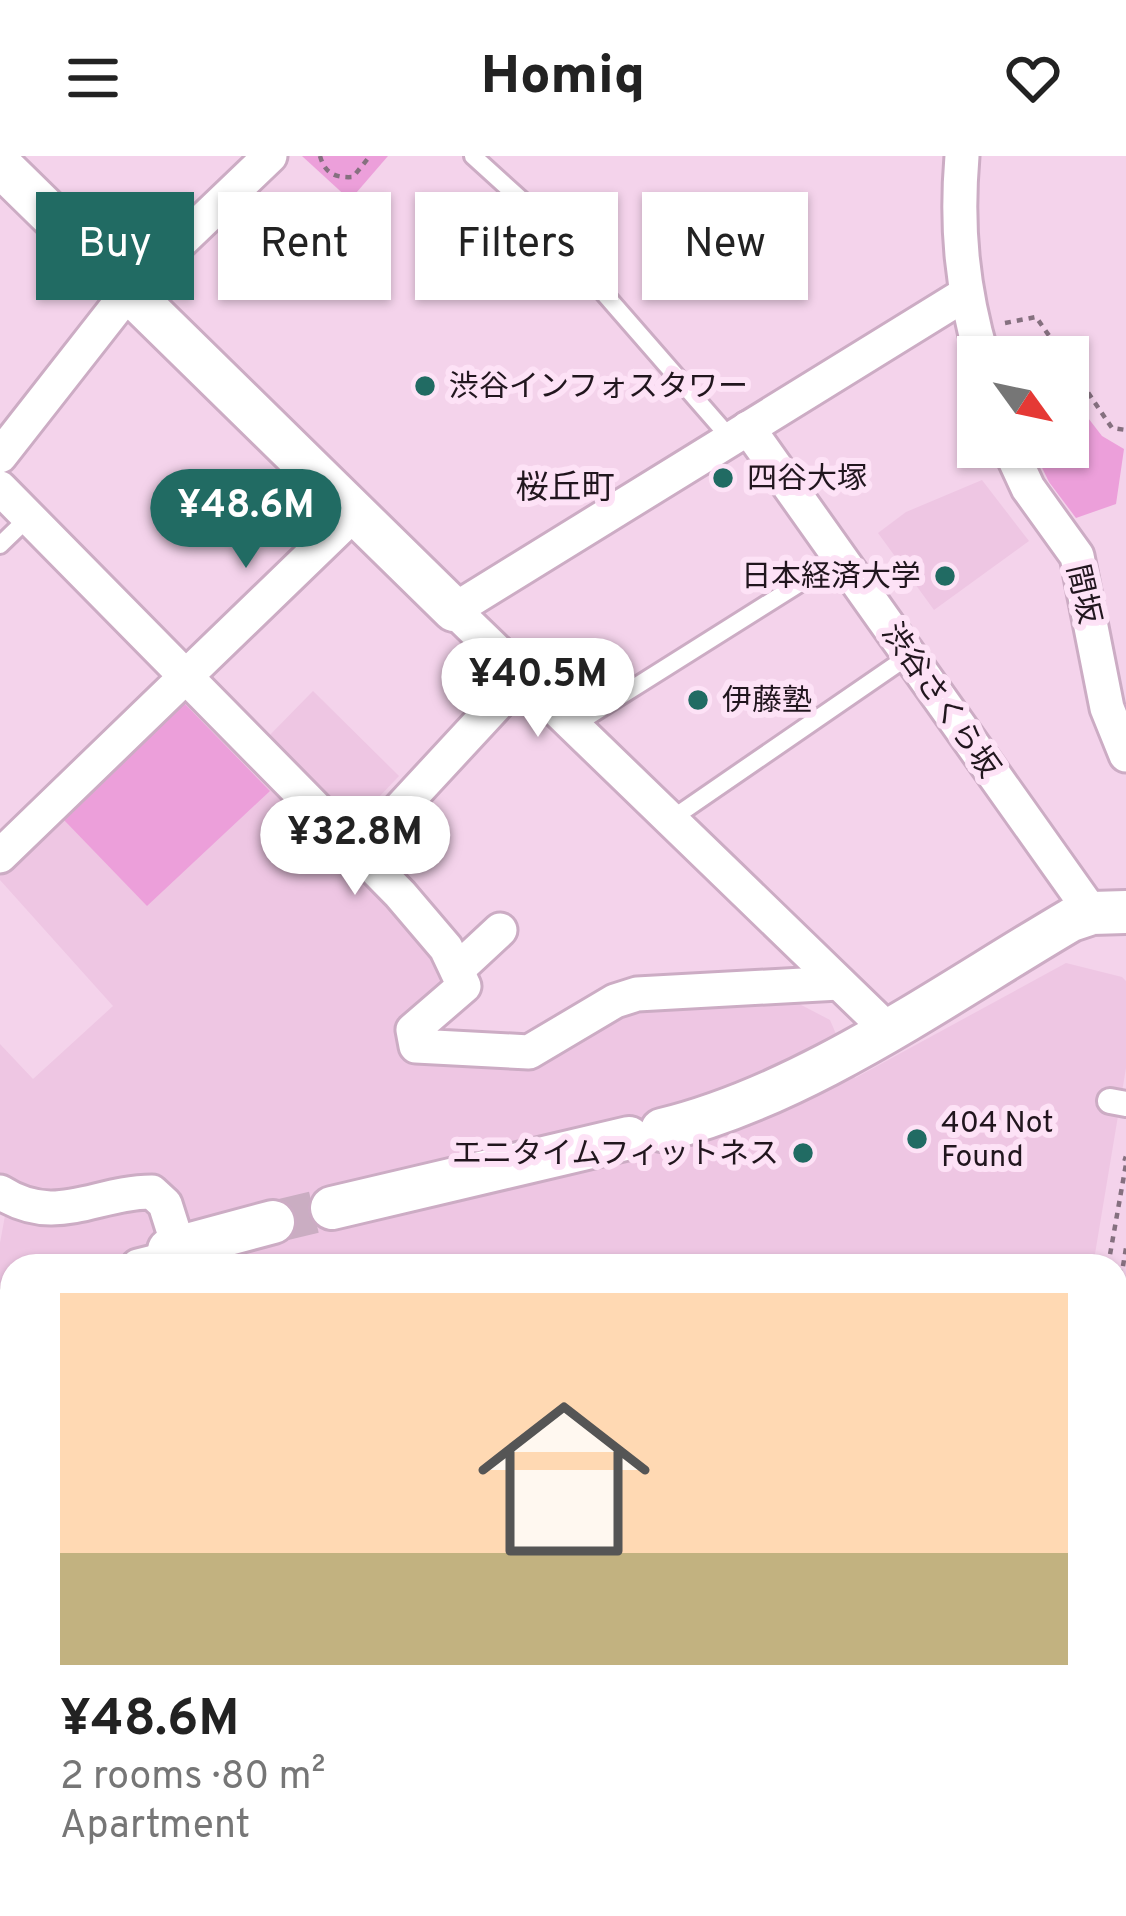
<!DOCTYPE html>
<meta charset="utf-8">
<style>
:root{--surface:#fff;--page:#f6f6f6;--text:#222;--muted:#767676;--line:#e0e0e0;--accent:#216b63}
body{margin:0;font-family:Overpass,"Noto Sans JP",sans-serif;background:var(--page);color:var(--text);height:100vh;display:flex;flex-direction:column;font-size:45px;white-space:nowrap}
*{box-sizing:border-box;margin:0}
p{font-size:39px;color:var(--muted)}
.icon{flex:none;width:66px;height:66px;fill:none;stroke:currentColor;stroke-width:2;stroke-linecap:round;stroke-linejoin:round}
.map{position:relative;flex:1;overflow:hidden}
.details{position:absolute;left:0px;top:1098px;width:1128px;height:663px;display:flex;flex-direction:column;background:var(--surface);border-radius:36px 36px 0 0;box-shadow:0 3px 9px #0004}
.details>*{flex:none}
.hud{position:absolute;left:36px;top:36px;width:1056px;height:108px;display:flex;gap:24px}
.needle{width:78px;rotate:123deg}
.fabs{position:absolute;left:957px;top:180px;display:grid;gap:24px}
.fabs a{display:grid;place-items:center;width:132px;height:132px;border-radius:0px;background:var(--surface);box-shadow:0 3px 9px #0004;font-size:60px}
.price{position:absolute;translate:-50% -102px;padding:0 27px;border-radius:42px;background:#fff;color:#222;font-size:39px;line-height:78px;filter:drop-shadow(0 3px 6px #0008)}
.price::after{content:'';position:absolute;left:50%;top:72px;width:36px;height:27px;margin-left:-18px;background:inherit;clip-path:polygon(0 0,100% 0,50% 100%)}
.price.selected{background:var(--accent);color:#fff}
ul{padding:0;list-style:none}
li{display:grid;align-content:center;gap:24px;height:636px;padding:0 60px}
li+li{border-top:3px solid var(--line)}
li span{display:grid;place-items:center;height:372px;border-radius:0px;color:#555}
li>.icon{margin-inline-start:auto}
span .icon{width:216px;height:216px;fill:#fffc;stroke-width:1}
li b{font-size:51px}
.pill{padding:0 42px;border-radius:0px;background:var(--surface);box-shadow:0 3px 9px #0004;font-size:42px;line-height:108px}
.pill.selected{background:var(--accent);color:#fff}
header{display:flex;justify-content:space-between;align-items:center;height:156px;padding:0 60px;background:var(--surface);font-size:54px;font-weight:800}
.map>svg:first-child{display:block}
.built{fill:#eec6e3}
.green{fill:#ec9fda}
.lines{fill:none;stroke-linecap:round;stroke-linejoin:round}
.river{stroke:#d17fbf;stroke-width:51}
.tertiary-tunnel{stroke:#caadc2;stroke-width:42;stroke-dasharray:42 21;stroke-linecap:butt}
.trunk-tunnel{stroke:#caadc2;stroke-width:54;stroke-dasharray:54 27;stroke-linecap:butt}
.service-casing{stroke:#ccacc4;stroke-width:22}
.pedestrian-casing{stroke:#ccacc4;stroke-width:30}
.minor-casing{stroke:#ccacc4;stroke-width:39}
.tertiary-casing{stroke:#ccacc4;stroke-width:48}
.primary-casing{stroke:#8a4a7d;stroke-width:60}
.trunk-casing{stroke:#8a4a7d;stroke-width:60}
.motorway-casing{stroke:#8a4a7d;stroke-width:66}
.path{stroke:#85707f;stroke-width:4.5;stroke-dasharray:6 6;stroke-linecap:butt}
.service{stroke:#fff;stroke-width:16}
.pedestrian{stroke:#fff;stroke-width:24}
.minor{stroke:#fff;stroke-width:33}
.tertiary{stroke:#fff;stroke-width:42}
.primary{stroke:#dba3d0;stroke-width:54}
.trunk{stroke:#cf84c0;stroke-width:54}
.motorway{stroke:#c366b0;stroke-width:60}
.rail-casing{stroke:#907a8a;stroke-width:14}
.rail{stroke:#fde2f6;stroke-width:9;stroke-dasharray:27;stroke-linecap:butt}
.motorway-bridge-casing{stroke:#8a4a7d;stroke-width:66;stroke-linecap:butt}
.motorway-bridge{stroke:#c366b0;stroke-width:60}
.poi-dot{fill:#216b63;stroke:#fde2f6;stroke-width:4.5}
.labels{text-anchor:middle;stroke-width:12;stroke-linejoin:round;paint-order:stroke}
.poi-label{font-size:30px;fill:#21161e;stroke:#fde2f6;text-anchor:start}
.street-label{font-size:30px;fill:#21161e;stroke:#fde2f6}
.neighbourhood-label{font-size:33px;fill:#21161e;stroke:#fde2f6}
</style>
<header><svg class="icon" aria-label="menu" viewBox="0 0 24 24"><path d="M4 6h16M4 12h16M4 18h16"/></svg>Homiq<svg class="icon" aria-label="heart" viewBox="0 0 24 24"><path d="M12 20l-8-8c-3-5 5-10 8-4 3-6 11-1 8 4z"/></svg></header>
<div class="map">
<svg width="1126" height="1760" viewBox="0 0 1126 1760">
<rect width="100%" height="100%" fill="#f4d3eb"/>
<!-- built -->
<g class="built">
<path d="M982 324 1029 385 934 454 878 377 906 356Z"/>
<path d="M313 535 399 620 354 667 267 582Z"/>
<path d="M186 540 388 738 451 827 398 877 531 904 609 859 665 844 708 851 786 841 830 864 855 922 1066 807 1122 821 1126 825V912L1093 1110H945L852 1103 697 1110H12V1141H0V1087L10 1032 0 1021V888L33 923 113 850 0 724V718Z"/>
</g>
<!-- green -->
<g class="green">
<path d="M302 0H388L350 44Z"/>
<path d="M1068 236 1102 280 1124 293 1116 348 1076 362 1049 326 1032 291H1068Z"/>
<path d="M184 547 270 635 147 750 63 663Z"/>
</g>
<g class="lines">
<!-- river -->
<path class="river" d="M88 1760 125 1749"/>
<!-- tertiary-tunnel -->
<path class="tertiary-tunnel" d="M273 1066 332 1052"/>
<!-- trunk-tunnel -->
<path class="trunk-tunnel" d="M1117 1299 1126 1240"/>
<defs>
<g id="service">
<path d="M473 0 527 49 731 283"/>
<path d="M0 389 28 362"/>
<path d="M573 570 840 402"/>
<path d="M670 664 910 499"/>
</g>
<path id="pedestrian" d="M1110 945 1126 948"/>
<g id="minor">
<path d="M962 0C956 71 962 133 982 201"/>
<path d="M748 272 1092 757"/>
<path d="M1009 291 1028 332 1077 400 1107 552 1126 599"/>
<path d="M0 300 130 134 270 0"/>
<path d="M0 332 400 738 446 792 464 830 413 874 416 890 529 896 615 845 637 838 839 827"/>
<path d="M359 697 522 521"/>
<path d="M0 700 355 357"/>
<path d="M457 814 500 774"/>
<path d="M887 873 454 454 964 139"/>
<path d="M0 1036C56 1072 95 1036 152 1036L165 1048 178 1089"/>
<path d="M138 1110 158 1105 169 1094"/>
<path d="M0 1151H12"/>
<path d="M0 1484H12"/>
<path d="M0 1712 12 1744"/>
<path d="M412 1749 415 1760"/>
</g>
<g id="tertiary">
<path d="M0 9 454 454"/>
<path d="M662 974C806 939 943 839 1071 764L1092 757 1126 756"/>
<path d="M332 1052 629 982"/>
<path d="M169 1094 273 1066"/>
</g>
<g id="primary">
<path d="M1116 1738 1126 1740"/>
<path d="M596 1760 663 1749"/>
<path d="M871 1760 919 1749"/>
</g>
<g id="trunk">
<path d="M1116 1302 1117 1299"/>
<path d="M1116 1698 1126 1673"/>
<path d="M999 1760 1004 1749"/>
</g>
<g id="motorway">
<path d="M1116 1465 1126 1410"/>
<path d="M1067 1760 1071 1749"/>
</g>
</defs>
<!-- service casing -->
<use href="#service" class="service-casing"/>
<!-- pedestrian casing -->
<use href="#pedestrian" class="pedestrian-casing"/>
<!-- minor casing -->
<use href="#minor" class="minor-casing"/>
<!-- tertiary casing -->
<use href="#tertiary" class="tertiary-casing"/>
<!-- primary casing -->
<use href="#primary" class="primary-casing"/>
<!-- trunk casing -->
<use href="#trunk" class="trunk-casing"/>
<!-- motorway casing -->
<use href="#motorway" class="motorway-casing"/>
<!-- path -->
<g class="path">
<path d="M320 0C325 18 336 22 353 21L370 0"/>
<path d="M1005 167 1036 161 1064 201"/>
<path d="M1068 207 1112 272 1126 274"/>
<path d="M1123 1002 1126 1003"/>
<path d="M838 1110H866"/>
<path d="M1108 1110 1126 1008"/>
<path d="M1116 1115 1122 1116 1126 1092"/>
<path d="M0 1647 12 1676"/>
</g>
<!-- service -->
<use href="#service" class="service"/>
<!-- pedestrian -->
<use href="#pedestrian" class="pedestrian"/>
<!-- minor -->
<use href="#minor" class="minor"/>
<!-- tertiary -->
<use href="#tertiary" class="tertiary"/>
<!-- primary -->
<use href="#primary" class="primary"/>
<!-- trunk -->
<use href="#trunk" class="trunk"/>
<!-- motorway -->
<use href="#motorway" class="motorway"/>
<defs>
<g id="rail">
<path d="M1116 1155 1126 1156"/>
<path d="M0 1177 12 1176"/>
<path d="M0 1195 12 1194"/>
<path d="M1116 1222 1126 1223"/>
<path d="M1116 1299 1126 1300"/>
</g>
</defs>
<!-- rail casing -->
<use href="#rail" class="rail-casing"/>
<!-- rail -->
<use href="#rail" class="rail"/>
<defs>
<path id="motorway-bridge" d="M1116 1624 1126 1589"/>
</defs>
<!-- motorway-bridge casing -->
<use href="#motorway-bridge" class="motorway-bridge-casing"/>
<!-- motorway-bridge -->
<use href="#motorway-bridge" class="motorway-bridge"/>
</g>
<!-- markers -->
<g class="poi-dot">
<circle cx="425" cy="230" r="12"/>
<circle cx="723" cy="322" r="12"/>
<circle cx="945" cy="420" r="12"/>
<circle cx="698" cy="544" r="12"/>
<circle cx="917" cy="983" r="12"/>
<circle cx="803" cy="997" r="12"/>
</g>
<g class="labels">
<!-- poi labels -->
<g class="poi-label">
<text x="449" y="240">渋谷インフォスタワー</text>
<text x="747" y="332">四谷大塚</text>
<text x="921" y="430" text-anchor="end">日本経済大学</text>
<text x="722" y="554">伊藤塾</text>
<text x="941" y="976">404 Not<tspan x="941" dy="34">Found</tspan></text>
<text x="779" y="1007" text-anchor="end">エニタイムフィットネス</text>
</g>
<!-- street labels -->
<g class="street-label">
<text transform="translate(1084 438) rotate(77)" y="10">間坂</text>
<text transform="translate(941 544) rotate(55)" y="10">渋谷さくら坂</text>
</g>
<!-- neighbourhood labels -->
<g class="neighbourhood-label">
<text x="565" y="342">桜丘町</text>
</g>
</g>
</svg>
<div class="fabs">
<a><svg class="needle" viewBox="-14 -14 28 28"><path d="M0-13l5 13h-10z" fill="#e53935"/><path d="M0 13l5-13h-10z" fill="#767676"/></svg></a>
</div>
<b class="price selected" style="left:246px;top:415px">¥48.6M</b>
<b class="price" style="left:538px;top:584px">¥40.5M</b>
<b class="price" style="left:355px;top:742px">¥32.8M</b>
<div class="hud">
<a class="pill selected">Buy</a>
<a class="pill">Rent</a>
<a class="pill">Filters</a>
<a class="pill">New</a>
</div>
<section class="details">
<ul>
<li><span style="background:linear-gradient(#ffd9b3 70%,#c2b280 0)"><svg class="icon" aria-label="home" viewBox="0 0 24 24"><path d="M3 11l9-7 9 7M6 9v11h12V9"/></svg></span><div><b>¥48.6M</b><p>2 rooms · 80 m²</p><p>Apartment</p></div></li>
</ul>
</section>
</div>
